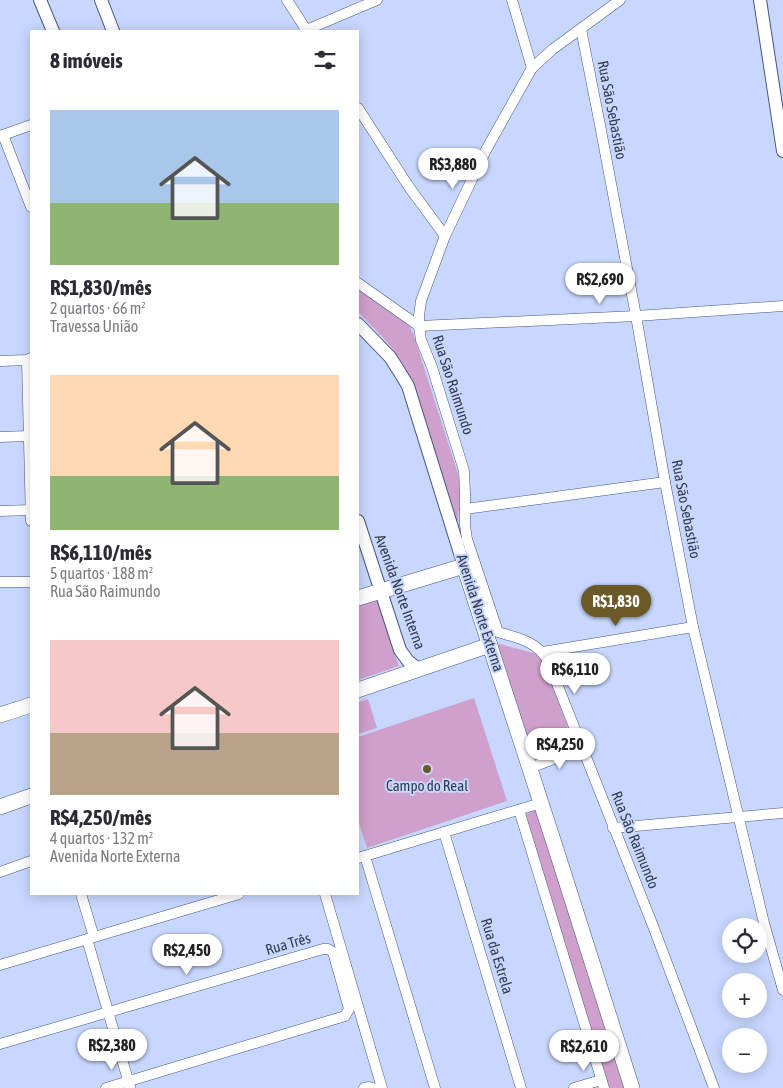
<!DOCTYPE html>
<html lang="pt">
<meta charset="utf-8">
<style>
:root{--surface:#fff;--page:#f2f2f3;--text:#2b2b33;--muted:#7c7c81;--accent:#6b5927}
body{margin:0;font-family:"Asap Condensed",sans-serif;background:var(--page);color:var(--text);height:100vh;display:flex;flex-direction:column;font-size:19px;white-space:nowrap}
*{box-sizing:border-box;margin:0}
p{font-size:16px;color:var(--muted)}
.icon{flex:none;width:28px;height:28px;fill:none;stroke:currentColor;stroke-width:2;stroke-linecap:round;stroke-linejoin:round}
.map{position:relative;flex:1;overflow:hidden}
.panel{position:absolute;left:30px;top:30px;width:329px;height:865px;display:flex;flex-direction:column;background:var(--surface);border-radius:0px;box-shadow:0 2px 12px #0003}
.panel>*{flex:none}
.tools{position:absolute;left:722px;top:918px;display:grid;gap:10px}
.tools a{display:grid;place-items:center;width:45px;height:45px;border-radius:50%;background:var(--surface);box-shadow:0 2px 12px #0003;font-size:25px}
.price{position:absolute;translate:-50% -42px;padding:0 11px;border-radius:18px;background:#fff;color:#222;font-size:16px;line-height:32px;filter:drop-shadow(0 1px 2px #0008)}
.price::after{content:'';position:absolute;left:50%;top:30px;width:15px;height:11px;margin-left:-8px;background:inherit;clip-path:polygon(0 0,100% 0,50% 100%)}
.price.on{background:var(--accent);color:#fff}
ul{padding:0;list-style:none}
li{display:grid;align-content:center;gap:10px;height:265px;padding:0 20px}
li span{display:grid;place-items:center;height:155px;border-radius:0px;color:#555}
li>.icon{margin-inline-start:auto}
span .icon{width:90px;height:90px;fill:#fffc;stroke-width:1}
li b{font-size:21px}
h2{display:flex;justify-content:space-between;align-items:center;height:60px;padding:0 20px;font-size:21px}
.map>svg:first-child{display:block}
.green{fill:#cfa0cc}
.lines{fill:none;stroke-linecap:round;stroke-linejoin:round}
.minor-casing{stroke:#475680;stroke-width:11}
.tertiary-casing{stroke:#475680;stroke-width:14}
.secondary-casing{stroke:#475680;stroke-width:16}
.minor{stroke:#fff;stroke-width:10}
.tertiary{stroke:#fff;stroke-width:12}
.secondary{stroke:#fff;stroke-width:15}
.poi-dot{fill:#6b5927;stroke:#c8d7fe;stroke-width:2}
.labels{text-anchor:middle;stroke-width:4;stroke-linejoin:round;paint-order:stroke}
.street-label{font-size:15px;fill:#353c4f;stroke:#c8d7fe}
.poi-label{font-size:15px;fill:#353c4f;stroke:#c8d7fe}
</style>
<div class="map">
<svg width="783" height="1088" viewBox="0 0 783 1088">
<rect width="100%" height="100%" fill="#c8d7fe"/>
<!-- green -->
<g class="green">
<path d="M358 287 407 322 413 333 458 474C461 490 459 505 458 521L456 522 410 377C398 351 378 332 358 312Z"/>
<path d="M375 595 399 666 358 680V601Z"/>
<path d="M496 643 541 655 575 747 535 762Z"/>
<path d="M474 698 507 801 367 848 358 820V737Z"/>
<path d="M368 699 377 728 358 734V702Z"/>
<path d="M537 810 626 1088H608L523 815Z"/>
</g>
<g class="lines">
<defs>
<g id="minor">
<path d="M287 0 307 31"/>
<path d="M512 0 532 68"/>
<path d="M620 0 553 49 532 68 486 150 445 236 421 301 419 316V326L421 340 432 367 461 461 464 471 465 493V525L467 539 498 632C518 638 537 641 548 661L653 926 714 1088"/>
<path d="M581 29 600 125 636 316 665 482 693 627 764 923 783 990"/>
<path d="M304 31 377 0"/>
<path d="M358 108 409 187 445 236"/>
<path d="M3 135 31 207"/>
<path d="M0 136 31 125"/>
<path d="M358 283 419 326"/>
<path d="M419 326 636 316 783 306"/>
<path d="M27 360 31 521"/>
<path d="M0 361 27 360 31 358"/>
<path d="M0 437 29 436"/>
<path d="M465 509 665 482"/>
<path d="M0 511 31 510"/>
<path d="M0 582H31"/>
<path d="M543 652 693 627"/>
<path d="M530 768 582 748"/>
<path d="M519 810 604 1088"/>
<path d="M613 828 783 813"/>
<path d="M444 832 521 1088"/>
<path d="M365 856 435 1088"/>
<path d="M358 858 541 803"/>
<path d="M0 872 31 861"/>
<path d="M81 894 94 937"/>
<path d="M325 894 382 1088"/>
<path d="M87 939 130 1087"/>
<path d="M0 965 239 894"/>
<path d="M0 1044 323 949H328L333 952 349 1009 345 1016 106 1088"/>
<path d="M364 1088 369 1087 373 1088"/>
<path d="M574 1088 601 1080"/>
</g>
<g id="tertiary">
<path d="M40 0 53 31"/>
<path d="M101 0 113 31"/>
<path d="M760 0 783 151"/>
<path d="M358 324 390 357 399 371 408 386 464 566"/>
<path d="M358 521 400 650 408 661 418 669"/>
</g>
<g id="secondary">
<path d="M358 598 464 566 554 843 632 1088"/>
<path d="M358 690 490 645"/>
<path d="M0 715 31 705"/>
<path d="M0 807 31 796"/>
</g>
</defs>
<!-- minor casing -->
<use href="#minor" class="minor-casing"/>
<!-- tertiary casing -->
<use href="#tertiary" class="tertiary-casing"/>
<!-- secondary casing -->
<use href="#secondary" class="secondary-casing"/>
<!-- minor -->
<use href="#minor" class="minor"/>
<!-- tertiary -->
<use href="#tertiary" class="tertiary"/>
<!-- secondary -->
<use href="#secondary" class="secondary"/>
</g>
<!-- markers -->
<circle class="poi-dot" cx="427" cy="769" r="5"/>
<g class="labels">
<!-- street labels -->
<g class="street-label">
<text transform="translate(612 110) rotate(79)" y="5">Rua São Sebastião</text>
<text transform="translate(453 385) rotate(72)" y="5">Rua São Raimundo</text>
<text transform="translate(686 509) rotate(79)" y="5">Rua São Sebastião</text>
<text transform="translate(400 592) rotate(70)" y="5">Avenida Norte Interna</text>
<text transform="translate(480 613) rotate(72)" y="5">Avenida Norte Externa</text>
<text transform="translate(635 840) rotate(68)" y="5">Rua São Raimundo</text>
<text transform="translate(288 944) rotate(-16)" y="5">Rua Três</text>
<text transform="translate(497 956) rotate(73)" y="5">Rua da Estrela</text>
</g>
<!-- poi labels -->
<g class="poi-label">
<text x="427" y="791">Campo do Real</text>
</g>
</g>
</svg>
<div class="tools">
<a><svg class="icon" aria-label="locate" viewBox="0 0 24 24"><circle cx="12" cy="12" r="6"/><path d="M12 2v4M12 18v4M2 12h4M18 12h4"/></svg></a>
<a>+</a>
<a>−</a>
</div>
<b class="price" style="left:453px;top:190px">R$3,880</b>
<b class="price" style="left:600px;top:305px">R$2,690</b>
<b class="price on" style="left:616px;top:627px">R$1,830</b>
<b class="price" style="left:575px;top:695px">R$6,110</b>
<b class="price" style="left:560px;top:770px">R$4,250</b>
<b class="price" style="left:187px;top:976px">R$2,450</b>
<b class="price" style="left:112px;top:1071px">R$2,380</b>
<b class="price" style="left:584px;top:1072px">R$2,610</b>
<section class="panel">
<h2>8 imóveis<svg class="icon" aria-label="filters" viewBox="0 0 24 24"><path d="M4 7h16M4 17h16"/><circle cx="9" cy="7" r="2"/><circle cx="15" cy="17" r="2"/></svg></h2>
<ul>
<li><span style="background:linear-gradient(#a9c7e8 60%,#8fb573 0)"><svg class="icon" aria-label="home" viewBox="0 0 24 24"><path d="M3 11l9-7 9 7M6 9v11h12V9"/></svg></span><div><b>R$1,830/mês</b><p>2 quartos · 66 m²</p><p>Travessa União</p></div></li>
<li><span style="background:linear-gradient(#ffd9b3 65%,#8fb573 0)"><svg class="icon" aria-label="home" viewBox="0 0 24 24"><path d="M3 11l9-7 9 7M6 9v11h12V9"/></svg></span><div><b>R$6,110/mês</b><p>5 quartos · 188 m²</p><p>Rua São Raimundo</p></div></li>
<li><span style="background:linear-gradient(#f6c9c9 60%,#b9a48a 0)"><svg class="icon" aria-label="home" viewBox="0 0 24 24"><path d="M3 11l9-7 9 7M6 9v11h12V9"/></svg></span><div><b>R$4,250/mês</b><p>4 quartos · 132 m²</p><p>Avenida Norte Externa</p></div></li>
</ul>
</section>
</div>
